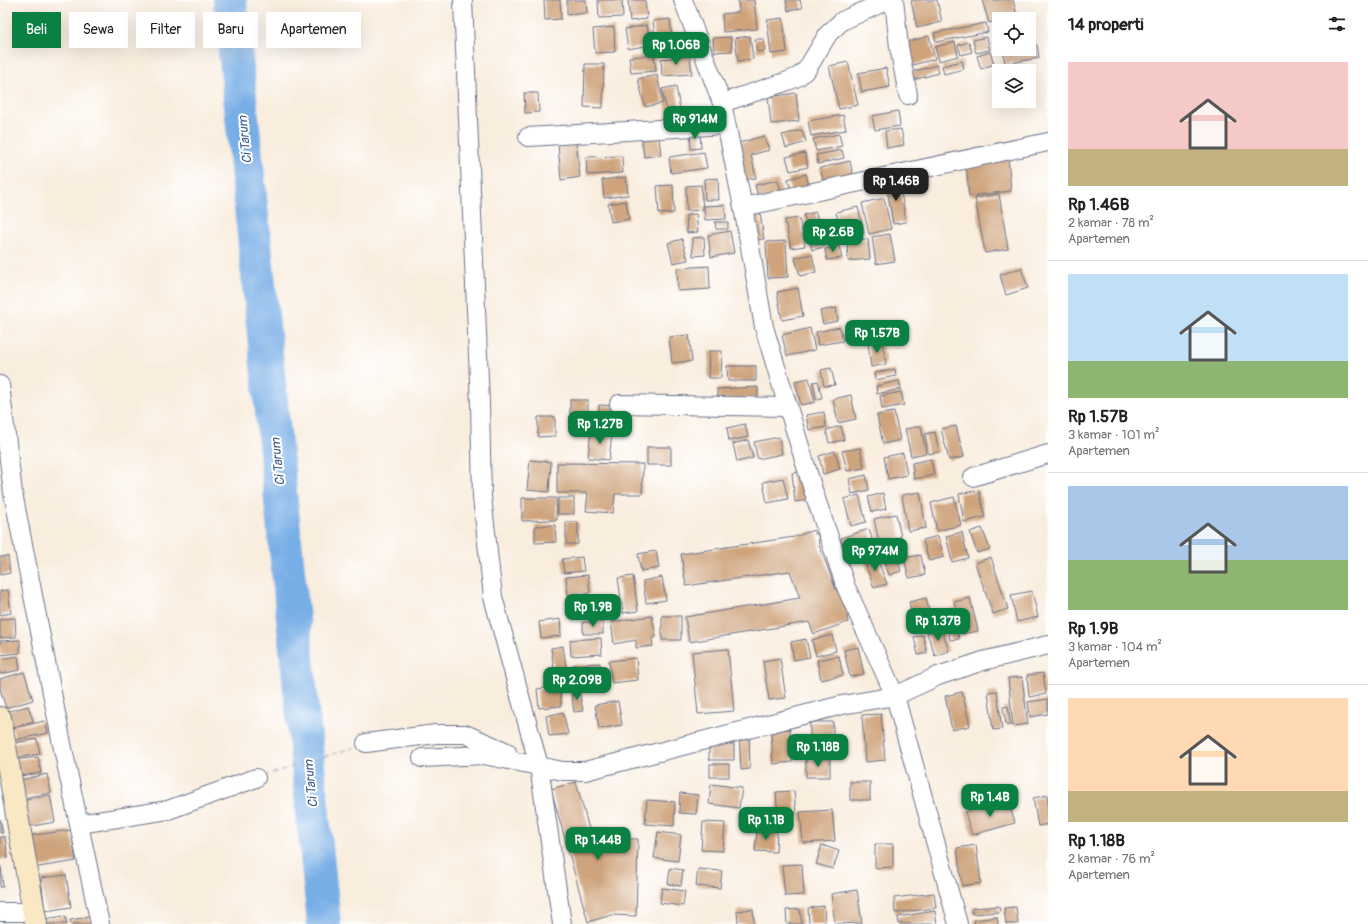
<!DOCTYPE html>
<html lang="id">
<meta charset="utf-8">
<style>
:root{--surface:#fff;--page:#f6f6f6;--text:#202124;--muted:#757577;--line:#e0e0e0;--accent:#0b8043}
body{margin:0;font-family:Pangolin,sans-serif;background:var(--page);color:var(--text);height:100vh;display:flex;flex-direction:column;font-size:15px;white-space:nowrap}
*{box-sizing:border-box;margin:0}
p{font-size:13px;color:var(--muted)}
.icon{flex:none;width:22px;height:22px;fill:none;stroke:currentColor;stroke-width:2;stroke-linecap:round;stroke-linejoin:round}
.map{position:relative;flex:1;overflow:hidden}
.panel{display:flex;flex-direction:column;background:var(--surface);width:320px}
.panel>*{flex:none}
.hud{position:absolute;left:12px;top:12px;width:380px;height:36px;display:flex;gap:8px}
.buttons{position:absolute;left:992px;top:12px;display:grid;gap:8px}
.buttons a{display:grid;place-items:center;width:44px;height:44px;border-radius:0px;background:var(--surface);box-shadow:0 4px 16px #0002;font-size:20px}
.price{position:absolute;translate:-50% -34px;padding:0 9px;border-radius:8px;background:var(--accent);color:#fff;font-size:13px;line-height:26px;filter:drop-shadow(0 1px 2px #0008)}
.price::after{content:'';position:absolute;left:50%;top:24px;width:12px;height:9px;margin-left:-6px;background:inherit;clip-path:polygon(0 0,100% 0,50% 100%)}
.price.current{background:#222;color:#fff}
ul{padding:0;list-style:none}
li{display:grid;align-content:center;gap:8px;height:212px;padding:0 20px}
li+li{border-top:1px solid var(--line)}
li span{display:grid;place-items:center;height:124px;border-radius:0px;color:#555}
li>.icon{margin-inline-start:auto}
span .icon{width:72px;height:72px;fill:#fffc;stroke-width:1}
li b{font-size:17px}
h2{display:flex;justify-content:space-between;align-items:center;height:48px;padding:0 20px;font-size:17px}
.tag{padding:0 14px;border-radius:0px;background:var(--surface);box-shadow:0 4px 16px #0002;font-size:14px;line-height:36px}
.tag.current{background:var(--accent);color:#fff}
main{display:flex;flex:1;min-height:0}
.map>svg:first-child{display:block}
.lines{fill:none;stroke-linecap:round;stroke-linejoin:round}
.river{stroke:#78aee6;stroke-width:34}
.ferry{stroke:#3c5b8e;stroke-width:1;stroke-dasharray:5 4;stroke-linecap:butt}
.building{fill:#cfa47d}
.minor-casing{stroke:#69728b;stroke-width:20}
.secondary-casing{stroke:#69728b;stroke-width:24}
.minor{stroke:#fff;stroke-width:18}
.secondary{stroke:#f8e8c3;stroke-width:22}
.labels{text-anchor:middle;stroke-width:4;stroke-linejoin:round;paint-order:stroke}
.water-label{font-size:13px;font-style:italic;fill:#3c5b8e;stroke:#fff}
</style>
<main>
<div class="map">
<svg width="1048" height="924" viewBox="0 0 1048 924">
<rect width="100%" height="100%" fill="#fff"/>
<filter id="ink" filterUnits="userSpaceOnUse"><feTurbulence type="fractalNoise" baseFrequency=".025" numOctaves="2"/><feDisplacementMap in="SourceGraphic" scale="8" xChannelSelector="R" yChannelSelector="G"/><feConvolveMatrix kernelMatrix="1 2 1 2 8 2 1 2 1" color-interpolation-filters="sRGB"/></filter>
<filter id="wash" filterUnits="userSpaceOnUse"><feTurbulence type="fractalNoise" baseFrequency=".012" numOctaves="4" result="noise"/><feDisplacementMap in="SourceGraphic" scale="16" xChannelSelector="R" yChannelSelector="G"/><feGaussianBlur stdDeviation="0.9" result="paint"/><feColorMatrix in="noise" values="0 0 0 0 0 0 0 0 0 0 0 0 0 0 0 0 0 1.4 0 .05"/><feComposite in="paint" operator="in"/></filter>
<g filter="url(#wash)">
<rect width="100%" height="100%" fill="#f9edde"/>
<g class="lines">
<!-- river -->
<path class="river" d="M230 0 324 924"/>
<!-- ferry -->
<path class="ferry" d="M264 776 358 746"/>
</g>
<g id="blocks">
<!-- building -->
<g class="building">
<path d="M544 0H560L561 19 545 20Z"/>
<path d="M567 0H586L587 13 567 15Z"/>
<path d="M598 0H622L623 17 599 18Z"/>
<path d="M628 0H645L647 19 630 21Z"/>
<path d="M738 0H754L757 29 723 32 722 14 739 12Z"/>
<path d="M786 0H800L802 8 788 11Z"/>
<path d="M914 0H937L942 22 917 28 911 1Z"/>
<path d="M982 0H1013L1017 15 989 23Z"/>
<path d="M783 18 787 52 771 54 767 20Z"/>
<path d="M670 19 673 46 656 48 653 21Z"/>
<path d="M986 23 988 32 936 42 934 33Z"/>
<path d="M999 24V51H998L994 25Z"/>
<path d="M647 25 650 45 628 49 625 29Z"/>
<path d="M614 27 615 52 595 53 593 29Z"/>
<path d="M750 36 753 59 738 61 735 38Z"/>
<path d="M929 36 935 59 909 66 903 43Z"/>
<path d="M731 37 732 51 714 52 713 38Z"/>
<path d="M987 37 990 50 976 53 973 40Z"/>
<path d="M755 39H764L765 51 757 52Z"/>
<path d="M955 42 958 56 939 61 935 47Z"/>
<path d="M969 42 972 52 961 55 958 45Z"/>
<path d="M1037 45 1039 58 1005 64 1003 52 1017 49H1029V47Z"/>
<path d="M990 52 994 64 981 69 977 56Z"/>
<path d="M654 55 656 71 631 73 629 57Z"/>
<path d="M690 56 692 74 662 76 661 59Z"/>
<path d="M962 61 964 69 944 74 942 66Z"/>
<path d="M848 62 858 105 839 109 829 66Z"/>
<path d="M585 64H604L603 108 584 107Z"/>
<path d="M937 65 939 73 913 80 911 72Z"/>
<path d="M886 68 890 87 862 92 858 73Z"/>
<path d="M657 75 663 103 645 107 638 79Z"/>
<path d="M676 86 680 109 667 112 662 89Z"/>
<path d="M524 93H538L539 112 525 113Z"/>
<path d="M796 93 799 121 771 124 768 97Z"/>
<path d="M898 111 900 126 875 130 872 116Z"/>
<path d="M843 115 846 130 811 136 808 121Z"/>
<path d="M901 129 904 145 887 148 885 131Z"/>
<path d="M802 130 806 142 786 148 782 135Z"/>
<path d="M690 131H700L701 148 691 149Z"/>
<path d="M839 134 842 146 816 151 813 139Z"/>
<path d="M764 136 769 150 751 155 756 178 743 180 735 144Z"/>
<path d="M659 138 661 155 644 157 642 140Z"/>
<path d="M576 142 580 177 561 180 558 144Z"/>
<path d="M842 150 844 158 818 164 816 155Z"/>
<path d="M704 152 707 168 671 173 669 157Z"/>
<path d="M805 153 808 167 790 171 786 157Z"/>
<path d="M622 156 623 173 587 175 586 157Z"/>
<path d="M1008 157 1011 191 969 196 966 162Z"/>
<path d="M850 161 854 180 825 187 820 168Z"/>
<path d="M806 174 810 190 792 195 788 179Z"/>
<path d="M626 177 628 195 604 198 602 180Z"/>
<path d="M718 178 719 200H705L704 179Z"/>
<path d="M778 180 782 196 759 201 755 185Z"/>
<path d="M899 180 906 222 893 224 886 182Z"/>
<path d="M673 185 674 213 659 214 657 186Z"/>
<path d="M701 185 703 210 687 211 686 186Z"/>
<path d="M999 194 1008 249 985 253 975 198Z"/>
<path d="M884 198 891 229 869 234 862 203Z"/>
<path d="M626 201 629 219 611 222 608 204Z"/>
<path d="M725 205 726 219 705 220 704 206Z"/>
<path d="M858 207 864 233 842 238 836 212Z"/>
<path d="M816 212 824 247 812 250 804 215Z"/>
<path d="M760 213 764 239 755 240 752 214Z"/>
<path d="M696 214 698 232 687 233 686 215Z"/>
<path d="M799 218 805 246 791 248 785 220Z"/>
<path d="M715 222H728V229H716Z"/>
<path d="M836 225 839 240 829 243 825 227Z"/>
<path d="M730 231 734 253 711 257 708 235Z"/>
<path d="M890 234 895 261 876 264 872 237Z"/>
<path d="M704 237 705 255 693 256 692 238Z"/>
<path d="M682 239 688 260 673 263 668 243Z"/>
<path d="M868 239 870 259 848 261 847 241Z"/>
<path d="M786 241 788 277 768 278 766 242Z"/>
<path d="M839 246 842 258 827 260 825 249Z"/>
<path d="M812 254 816 272 800 276 795 258Z"/>
<path d="M709 266 710 289 678 291 677 268Z"/>
<path d="M1021 268 1028 288 1006 295 1000 275Z"/>
<path d="M798 288 803 316 782 320 777 292Z"/>
<path d="M836 308 838 321 823 324 820 311Z"/>
<path d="M840 327 843 341 818 345 816 332Z"/>
<path d="M810 328 815 350 787 356 782 335Z"/>
<path d="M689 335 692 361 672 363 669 337Z"/>
<path d="M882 341 886 364 871 367 868 343Z"/>
<path d="M709 351H722L721 378H708Z"/>
<path d="M727 366H756V381H728Z"/>
<path d="M831 368 835 385 824 386 821 370Z"/>
<path d="M895 369 896 376 875 380 874 373Z"/>
<path d="M809 378 815 402 801 405 795 381Z"/>
<path d="M818 381 822 398 816 399 813 382Z"/>
<path d="M899 381 901 389 877 394 876 386Z"/>
<path d="M758 387V398L718 400 717 389Z"/>
<path d="M901 392 904 405 882 409 880 396Z"/>
<path d="M851 395 856 419 838 423 833 399Z"/>
<rect x="570" y="400" width="18" height="30"/>
<path d="M599 405 618 406V429L599 428Z"/>
<path d="M824 412 826 427 809 430 806 415Z"/>
<path d="M894 412 900 440 883 444 877 415Z"/>
<path d="M538 417H555V436L538 437Z"/>
<path d="M745 424 748 437 729 441 727 428Z"/>
<path d="M841 426 844 440 829 443 826 430Z"/>
<path d="M921 426 926 453 911 456 905 429Z"/>
<path d="M956 426 964 457 949 460 941 429Z"/>
<path d="M591 430 612 432 609 460 588 458Z"/>
<path d="M935 432 939 452 928 454 925 434Z"/>
<path d="M779 437 782 454 758 459 754 442Z"/>
<path d="M748 440 753 458 737 462 733 444Z"/>
<rect x="647" y="447" width="24" height="18"/>
<path d="M860 448 864 468 847 471 842 451Z"/>
<path d="M835 451 840 469 823 474 819 456Z"/>
<path d="M903 453 907 475 888 479 884 457Z"/>
<path d="M931 459 934 475 914 479 912 463Z"/>
<path d="M530 460 551 462 549 492 527 490Z"/>
<path d="M557 463 643 464 642 494H615L613 513 586 511 588 493H557Z"/>
<path d="M806 471 810 500 795 502 792 473Z"/>
<path d="M866 475 869 490 852 494 849 479Z"/>
<path d="M783 478 788 499 767 503 763 482Z"/>
<path d="M979 490 985 517 964 522 959 494Z"/>
<path d="M920 492 926 528 908 531 902 495Z"/>
<path d="M883 493 886 509 872 512 868 497Z"/>
<path d="M859 495 866 522 851 526 844 499Z"/>
<path d="M954 497 961 525 937 531 931 503Z"/>
<path d="M522 498H556L557 520 522 521Z"/>
<rect x="558" y="498" width="16" height="16"/>
<path d="M896 514 901 537 879 542 874 519Z"/>
<rect x="566" y="522" width="12" height="22"/>
<path d="M555 525 556 542 535 543V526Z"/>
<path d="M982 528 990 549 977 553 970 532Z"/>
<path d="M869 529 875 549 847 558 841 538Z"/>
<path d="M814 530 815 534H818L819 545 837 592 845 591 849 616H847L848 622 814 634 809 622 689 642 685 617 800 598 790 571 686 586 681 554 794 537Z"/>
<path d="M962 532 968 558 952 562 946 536Z"/>
<path d="M938 536 944 557 929 561 923 540Z"/>
<path d="M656 551 659 568 641 571 638 554Z"/>
<path d="M895 552 901 571 889 575 883 556Z"/>
<path d="M921 555 925 575 909 578 904 558Z"/>
<path d="M8 556 10 573 0 575V557Z"/>
<path d="M876 556 887 584 874 588 864 560Z"/>
<path d="M582 557 584 571 564 573 562 559Z"/>
<path d="M991 557 1008 609 993 614 975 563Z"/>
<path d="M588 575 590 593 568 595 566 577Z"/>
<path d="M633 576 638 611 623 613 618 578Z"/>
<path d="M662 577 666 600 646 603 643 581Z"/>
<path d="M8 590 11 613 0 615V591Z"/>
<path d="M1032 591 1038 617 1017 622 1011 595Z"/>
<path d="M926 598 933 628 916 632 909 602Z"/>
<path d="M970 598 978 631 962 634 954 602Z"/>
<path d="M954 608 959 639 950 640 945 610Z"/>
<path d="M652 616 656 637 652 638 653 646 636 648V640L614 644 611 622Z"/>
<rect x="662" y="616" width="19" height="24"/>
<path d="M15 618 16 637 0 638V619Z"/>
<path d="M560 619 561 636 541 638 539 622Z"/>
<rect x="583" y="622" width="20" height="12"/>
<path d="M941 628 949 651 935 656 927 633Z"/>
<path d="M832 635 836 651 816 656 812 640Z"/>
<path d="M923 635 927 653 918 655 914 637Z"/>
<path d="M601 638 602 654 571 656 570 640Z"/>
<path d="M806 639 810 657 794 660 791 642Z"/>
<path d="M20 640V653L0 655V641Z"/>
<path d="M563 646 566 667 554 669 551 648Z"/>
<path d="M858 647 864 674 850 677 844 650Z"/>
<path d="M728 649 734 711 698 714 692 652Z"/>
<path d="M18 656 20 670 0 674V659Z"/>
<path d="M839 656 843 675 821 680 817 660Z"/>
<path d="M636 658 638 680 612 683 609 661Z"/>
<path d="M780 658 786 698 769 700 763 661Z"/>
<path d="M600 663 601 682 573 684 572 665Z"/>
<path d="M24 672 33 700 6 708 0 689V679Z"/>
<path d="M1043 673 1046 694 1029 697 1027 675Z"/>
<path d="M1022 677 1028 724 1013 726 1008 678Z"/>
<path d="M560 686 561 706 539 708 537 689Z"/>
<path d="M579 690 583 711 574 712 571 691Z"/>
<path d="M997 691 1002 729 993 730 988 692Z"/>
<path d="M962 692 970 726 952 730 945 696Z"/>
<path d="M1048 699V714L1030 717 1028 702Z"/>
<path d="M618 701 622 725 599 729 595 705Z"/>
<path d="M28 706 33 721 11 728 6 712Z"/>
<path d="M1008 706 1011 725H1006L1003 707Z"/>
<path d="M563 712 568 734 549 736 546 716Z"/>
<path d="M881 714 885 760 865 762 862 715Z"/>
<path d="M45 721 48 733 15 740 12 728Z"/>
<rect x="810" y="722" width="23" height="22"/>
<path d="M790 729 792 762 773 764 771 730Z"/>
<path d="M739 732H749L750 769 741 770Z"/>
<path d="M37 739 40 754 15 758 13 743Z"/>
<path d="M709 743 734 744V760H709Z"/>
<path d="M38 757 41 773 13 777 11 760Z"/>
<rect x="806" y="758" width="24" height="19"/>
<rect x="710" y="764" width="19" height="13"/>
<path d="M47 774 51 793 23 798 20 780Z"/>
<path d="M576 782 596 854V838L638 839 636 916 612 915 588 922 551 789Z"/>
<rect x="850" y="782" width="20" height="18"/>
<path d="M711 784 742 788 739 808 709 804Z"/>
<path d="M794 791 796 814 778 816 776 792Z"/>
<path d="M680 793 698 795 696 814 679 813Z"/>
<path d="M50 795 55 822 27 827 22 801Z"/>
<path d="M1048 795V824L1038 826 1033 798Z"/>
<path d="M647 800 675 802 674 826 645 824Z"/>
<path d="M1008 800 1015 823 972 835 965 812Z"/>
<path d="M832 810 835 841 803 843 800 812Z"/>
<path d="M0 819 3 833H0Z"/>
<path d="M703 822 725 823 723 851 701 850Z"/>
<path d="M71 830 76 861 32 868 27 836Z"/>
<path d="M757 830 777 831 776 852 755 851Z"/>
<path d="M658 832 681 835 678 861 654 858Z"/>
<path d="M0 837H5L8 858 0 859Z"/>
<path d="M875 844H893V867L875 868Z"/>
<path d="M822 845 839 851 833 869 816 864Z"/>
<path d="M976 845 981 883 962 886 957 848Z"/>
<path d="M802 864 804 895 785 896 782 865Z"/>
<path d="M0 867H1L3 887H0Z"/>
<path d="M670 868 683 870 681 886 668 884Z"/>
<path d="M698 869 722 871 720 888 696 886Z"/>
<path d="M66 875 71 907 45 911 41 878Z"/>
<path d="M662 888 685 891 683 906 660 903Z"/>
<path d="M857 890 862 923 835 924 831 894Z"/>
<path d="M934 893 936 908 895 913 894 898Z"/>
<path d="M824 906 825 924H809L808 908Z"/>
<path d="M999 906 1000 912 972 914V908Z"/>
<path d="M1016 907 1018 924H1006L1004 908Z"/>
<path d="M753 909 754 924H738L737 911Z"/>
<path d="M800 909 802 924H787L786 910Z"/>
<path d="M935 911 937 924H899L898 917Z"/>
<path d="M65 916 67 924H44V919Z"/>
<path d="M89 917 91 924H71L70 920Z"/>
<path d="M997 917 998 924H975L974 920Z"/>
</g>
</g>
</g>
<g filter="url(#ink)">
<use href="#blocks" fill-opacity="0" stroke="#69728b" stroke-width="1"/>
<g class="lines">
<defs>
<g id="minor">
<path d="M463 0 480 404 482 497 493 597 539 766 562 924"/>
<path d="M683 0 722 103 743 207 764 327 788 407 815 496 846 587 895 696 958 924"/>
<path d="M894 0 899 47 908 95"/>
<path d="M722 103 785 82 798 77 807 69 828 34 842 21 888 0"/>
<path d="M528 137 725 125"/>
<path d="M743 207 1048 142"/>
<path d="M0 385 13 493 62 744 100 924"/>
<path d="M619 404 788 407"/>
<path d="M973 477 1048 454"/>
<path d="M366 743 436 734H465L507 752"/>
<path d="M422 758 484 755 563 771H585L842 705 895 696 938 676 983 661 1048 645"/>
<path d="M79 824 168 810 256 778"/>
<path d="M0 912H34"/>
</g>
<path id="secondary" d="M0 718 36 924"/>
</defs>
<!-- minor casing -->
<use href="#minor" class="minor-casing"/>
<!-- secondary casing -->
<use href="#secondary" class="secondary-casing"/>
<!-- minor -->
<use href="#minor" class="minor"/>
<!-- secondary -->
<use href="#secondary" class="secondary"/>
</g>
</g>
<g class="labels">
<!-- water labels -->
<g class="water-label">
<text transform="translate(244 140) rotate(-96)" y="5">Ci Tarum</text>
<text transform="translate(277 462) rotate(-96)" y="5">Ci Tarum</text>
<text transform="translate(310 784) rotate(-96)" y="5">Ci Tarum</text>
</g>
</g>
</svg>
<div class="buttons">
<a><svg class="icon" aria-label="locate" viewBox="0 0 24 24"><circle cx="12" cy="12" r="6"/><path d="M12 2v4M12 18v4M2 12h4M18 12h4"/></svg></a>
<a><svg class="icon" aria-label="layers" viewBox="0 0 24 24"><path d="M12 4l9 5-9 5-9-5zM3 14l9 5 9-5"/></svg></a>
</div>
<b class="price" style="left:676px;top:66px">Rp 1.06B</b>
<b class="price" style="left:695px;top:140px">Rp 914M</b>
<b class="price current" style="left:896px;top:202px">Rp 1.46B</b>
<b class="price" style="left:833px;top:253px">Rp 2.6B</b>
<b class="price" style="left:877px;top:354px">Rp 1.57B</b>
<b class="price" style="left:600px;top:445px">Rp 1.27B</b>
<b class="price" style="left:875px;top:572px">Rp 974M</b>
<b class="price" style="left:593px;top:628px">Rp 1.9B</b>
<b class="price" style="left:938px;top:642px">Rp 1.37B</b>
<b class="price" style="left:577px;top:701px">Rp 2.09B</b>
<b class="price" style="left:818px;top:768px">Rp 1.18B</b>
<b class="price" style="left:990px;top:818px">Rp 1.4B</b>
<b class="price" style="left:766px;top:841px">Rp 1.1B</b>
<b class="price" style="left:598px;top:861px">Rp 1.44B</b>
<div class="hud">
<a class="tag current">Beli</a>
<a class="tag">Sewa</a>
<a class="tag">Filter</a>
<a class="tag">Baru</a>
<a class="tag">Apartemen</a>
</div>
</div>
<section class="panel">
<h2>14 properti<svg class="icon" aria-label="filters" viewBox="0 0 24 24"><path d="M4 7h16M4 17h16"/><circle cx="9" cy="7" r="2"/><circle cx="15" cy="17" r="2"/></svg></h2>
<ul>
<li><span style="background:linear-gradient(#f6c9c9 70%,#c2b280 0)"><svg class="icon" aria-label="home" viewBox="0 0 24 24"><path d="M3 11l9-7 9 7M6 9v11h12V9"/></svg></span><div><b>Rp 1.46B</b><p>2 kamar · 78 m²</p><p>Apartemen</p></div></li>
<li><span style="background:linear-gradient(#bfe0f5 70%,#8fb573 0)"><svg class="icon" aria-label="home" viewBox="0 0 24 24"><path d="M3 11l9-7 9 7M6 9v11h12V9"/></svg></span><div><b>Rp 1.57B</b><p>3 kamar · 101 m²</p><p>Apartemen</p></div></li>
<li><span style="background:linear-gradient(#a9c7e8 60%,#8fb573 0)"><svg class="icon" aria-label="home" viewBox="0 0 24 24"><path d="M3 11l9-7 9 7M6 9v11h12V9"/></svg></span><div><b>Rp 1.9B</b><p>3 kamar · 104 m²</p><p>Apartemen</p></div></li>
<li><span style="background:linear-gradient(#ffd9b3 75%,#c2b280 0)"><svg class="icon" aria-label="home" viewBox="0 0 24 24"><path d="M3 11l9-7 9 7M6 9v11h12V9"/></svg></span><div><b>Rp 1.18B</b><p>2 kamar · 76 m²</p><p>Apartemen</p></div></li>
</ul>
</section>
</main>
